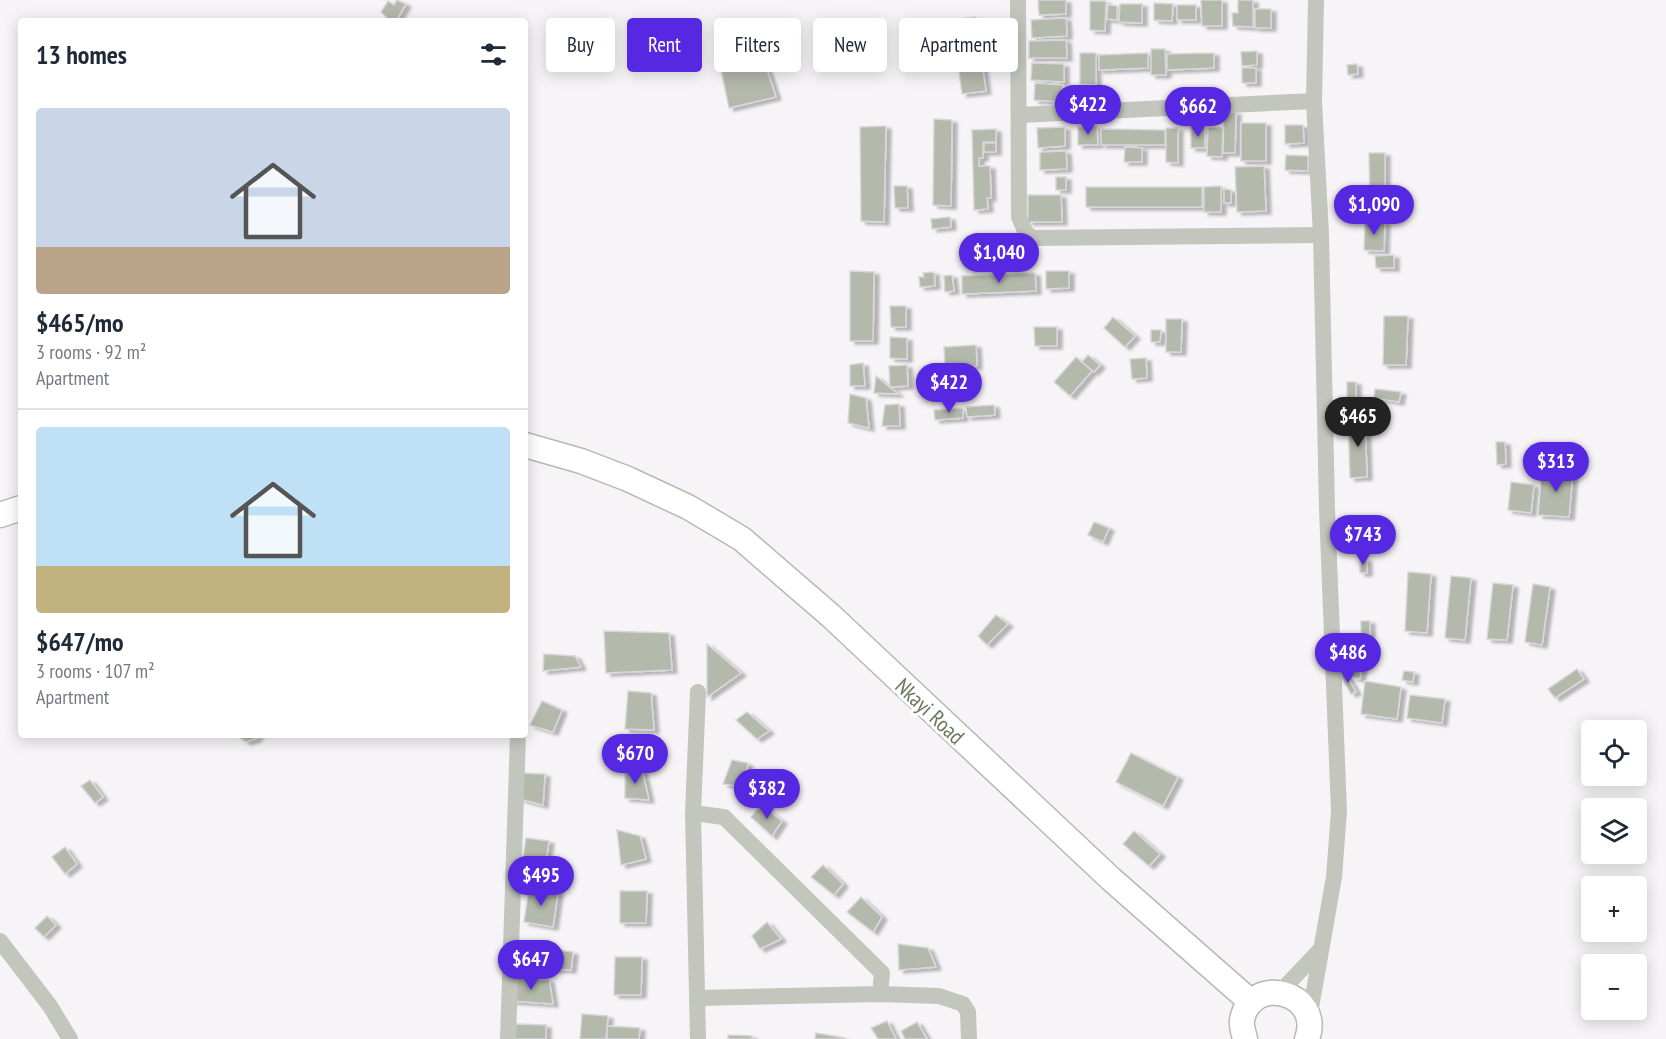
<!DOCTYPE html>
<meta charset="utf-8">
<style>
:root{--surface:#fff;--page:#f6f6f7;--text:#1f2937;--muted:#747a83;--line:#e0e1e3;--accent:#5728e2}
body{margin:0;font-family:"PT Sans Narrow",sans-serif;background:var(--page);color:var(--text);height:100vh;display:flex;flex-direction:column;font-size:22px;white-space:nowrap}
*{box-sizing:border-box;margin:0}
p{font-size:20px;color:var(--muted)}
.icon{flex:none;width:33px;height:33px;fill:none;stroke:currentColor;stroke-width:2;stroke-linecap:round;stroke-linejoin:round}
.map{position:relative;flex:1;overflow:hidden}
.drawer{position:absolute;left:18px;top:18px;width:510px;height:720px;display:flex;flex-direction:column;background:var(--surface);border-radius:6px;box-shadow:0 3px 15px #0003}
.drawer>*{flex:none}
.banner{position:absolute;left:546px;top:18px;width:570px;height:54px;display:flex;gap:12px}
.fabs{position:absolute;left:1581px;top:720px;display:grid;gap:12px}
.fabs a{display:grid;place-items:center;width:66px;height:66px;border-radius:6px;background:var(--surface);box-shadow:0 3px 15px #0003;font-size:30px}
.price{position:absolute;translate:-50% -51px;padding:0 14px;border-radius:21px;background:var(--accent);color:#fff;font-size:20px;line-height:39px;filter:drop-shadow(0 2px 3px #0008)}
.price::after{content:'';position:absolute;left:50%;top:36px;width:18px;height:14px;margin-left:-9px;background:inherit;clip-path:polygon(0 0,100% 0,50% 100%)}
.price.selected{background:#222;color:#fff}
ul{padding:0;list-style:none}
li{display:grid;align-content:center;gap:12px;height:318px;padding:0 18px}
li+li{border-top:2px solid var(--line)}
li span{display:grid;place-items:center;height:186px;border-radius:6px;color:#555}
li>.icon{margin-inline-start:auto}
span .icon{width:108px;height:108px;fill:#fffc;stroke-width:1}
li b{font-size:26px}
h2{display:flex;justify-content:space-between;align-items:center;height:72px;padding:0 18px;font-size:26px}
.chip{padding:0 21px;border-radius:6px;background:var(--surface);box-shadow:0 3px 15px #0003;font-size:21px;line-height:54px}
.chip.selected{background:var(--accent);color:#fff}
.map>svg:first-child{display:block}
.building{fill:#b3b9ab;stroke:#d8d6d8;stroke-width:1.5;filter:url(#shadow)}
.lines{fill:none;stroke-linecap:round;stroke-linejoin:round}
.secondary-casing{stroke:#b5bbb0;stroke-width:27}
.street{stroke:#c2c6bd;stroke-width:16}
.secondary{stroke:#fff;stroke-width:24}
.labels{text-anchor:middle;stroke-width:6;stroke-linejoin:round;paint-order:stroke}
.street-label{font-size:22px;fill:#6c795e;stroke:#fff}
</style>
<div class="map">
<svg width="1666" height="1039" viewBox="0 0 1666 1039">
<defs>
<filter id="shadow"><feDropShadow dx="5" dy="3" stdDeviation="1.5" flood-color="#0004"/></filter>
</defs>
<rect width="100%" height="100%" fill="#f7f4f7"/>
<!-- building -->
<g class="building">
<path d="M397 0 406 4 396 21H390L381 12 388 1 394 5Z"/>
<path d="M1038 0H1066V14L1039 15Z"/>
<path d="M1201 0H1222V26H1202Z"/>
<path d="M1238 0H1253V27L1233 26 1232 13H1238Z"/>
<path d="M1090 1H1106L1105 31 1090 30Z"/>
<path d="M1154 3 1173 4 1172 21 1154 20Z"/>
<path d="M1120 4H1142V23L1119 22Z"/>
<path d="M1108 5 1117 6V20L1107 19Z"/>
<rect x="1177" y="5" width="19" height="15"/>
<rect x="1255" y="9" width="16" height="19"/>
<path d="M975 17 986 91 962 94 952 20Z"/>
<path d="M1066 18 1067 36 1032 38 1031 20Z"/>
<path d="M1066 40 1067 58H1029V41Z"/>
<path d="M1151 49H1165L1166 75H1151Z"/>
<path d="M1257 51V65L1242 66 1241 52Z"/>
<path d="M1080 53H1096V85L1080 84Z"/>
<path d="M1148 53V68L1099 70V55Z"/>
<path d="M1214 53V68L1167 70V54Z"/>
<path d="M1032 63 1064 64V82L1031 80Z"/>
<path d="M1357 64 1358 74 1348 75 1347 65Z"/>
<path d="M766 67 776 97 729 108 721 70Z"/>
<rect x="1242" y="68" width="14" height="15"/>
<path d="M1035 83 1063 85 1062 102 1034 100Z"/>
<path d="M1224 111 1236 112 1235 153H1223Z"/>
<path d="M934 119 952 120 951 206 933 205Z"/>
<rect x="1241" y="123" width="25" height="38"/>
<path d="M1285 125H1303L1304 143 1285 144Z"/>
<path d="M886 126 884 222 861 221 860 127Z"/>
<path d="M1097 126 1098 145H1078V127Z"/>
<path d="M1065 127V146L1038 148 1037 128Z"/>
<path d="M1191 127 1205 128V148H1191Z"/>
<path d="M1208 127 1223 128 1222 157 1207 156Z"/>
<path d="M1166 128H1178V163L1166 162Z"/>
<path d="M996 129V142H983V158H979V166H990L991 198H987L988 209 974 210 972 130Z"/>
<path d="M1101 129 1165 130V145H1101Z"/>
<rect x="984" y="143" width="12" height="9"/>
<path d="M1125 147 1142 148V162H1124Z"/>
<path d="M1066 151 1067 169 1040 170V152Z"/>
<path d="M1369 153H1385V210H1370Z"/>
<path d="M1286 155 1308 156V171L1285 170Z"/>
<path d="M1264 166 1266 211 1237 212 1235 167Z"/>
<rect x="1056" y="177" width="10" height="13"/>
<path d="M894 186H907L908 208H895Z"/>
<path d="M1221 186V212H1204V187Z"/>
<rect x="1086" y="187" width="116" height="20"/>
<path d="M1224 189 1231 190V203H1224Z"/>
<path d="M1028 195H1061L1062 222H1028Z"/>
<path d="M950 217 951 227 932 229 931 219Z"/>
<path d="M1365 221 1385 222 1384 251 1364 250Z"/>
<path d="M1394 255V268H1376L1375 256Z"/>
<path d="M850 271 874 272 873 341H850Z"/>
<path d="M1046 271H1069V288L1046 289Z"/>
<path d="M934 272 935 286 920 287 919 277H924L923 273Z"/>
<path d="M1035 273 1036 291 962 294V276Z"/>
<path d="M952 275 954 291 945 292 944 276Z"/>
<path d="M890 306H906V327H891Z"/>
<path d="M1384 316H1408L1406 365H1383Z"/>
<path d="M1113 317 1135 336 1125 347 1104 328Z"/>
<path d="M1166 319H1182L1181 352H1166Z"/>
<path d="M1034 327H1057V346H1035Z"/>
<path d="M1151 330H1161L1160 342H1151Z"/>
<path d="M890 337 907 338V359L890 358Z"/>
<path d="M976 345 977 366 945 367 944 347Z"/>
<path d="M1088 355 1100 365 1094 372 1082 362Z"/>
<path d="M1076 357 1092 371 1070 396 1054 382Z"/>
<path d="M1146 358 1147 378 1132 379 1130 359Z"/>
<path d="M863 363 865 386H850V365Z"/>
<path d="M907 365 908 386 890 387 889 366Z"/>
<path d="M876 376 898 394 874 393Z"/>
<rect x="1347" y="382" width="9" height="22"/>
<path d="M1375 389 1401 392 1399 402 1374 398Z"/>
<path d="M850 394 866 398 869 428 848 423Z"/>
<path d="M899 404 900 426H882L885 405Z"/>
<path d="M994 405 995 415 967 417 966 407Z"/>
<path d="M963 408V418L935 420 934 410Z"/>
<path d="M1365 417 1367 477 1350 478 1348 418Z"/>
<path d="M1496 442H1505L1506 464 1497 465Z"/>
<path d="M1542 469 1573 471 1569 517 1538 515Z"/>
<path d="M1511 482 1534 485 1531 513 1508 510Z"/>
<path d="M1094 522 1109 528 1103 542 1088 535Z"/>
<rect x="1360" y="559" width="7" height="14"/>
<path d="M1408 572 1431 574 1427 633 1405 631Z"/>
<path d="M1451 576 1471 578 1465 640 1445 638Z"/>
<path d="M1493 583 1513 585 1507 640 1487 639Z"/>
<path d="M1533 584 1550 587 1542 645 1525 642Z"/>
<path d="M996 615 1008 624 987 645 978 636Z"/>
<path d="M1361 621H1370V636L1361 635Z"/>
<path d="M604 631 669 633 672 670 606 673Z"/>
<path d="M707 644 741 673 707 697Z"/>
<path d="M544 654 575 656 581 667 543 671Z"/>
<path d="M1354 666 1362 667 1360 679 1352 677Z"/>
<path d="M1577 669 1584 679 1555 698 1548 689Z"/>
<path d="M1404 671 1414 672 1413 682 1402 680Z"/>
<path d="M1345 673 1356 692 1351 694 1341 676Z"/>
<path d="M1365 681 1401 687 1397 719 1361 714Z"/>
<path d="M628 691 651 693 654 730 625 729Z"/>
<path d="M1410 695 1445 699 1442 723 1407 718Z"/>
<path d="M542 701 562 710 553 732 530 725Z"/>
<path d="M747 712 769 731 757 739 736 720Z"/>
<path d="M237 735H259L255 739 246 742Z"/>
<path d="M1131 753 1178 777 1163 806 1116 782Z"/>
<path d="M732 760 748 763 743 787 723 784Z"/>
<path d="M625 767 642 770 649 800 625 798Z"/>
<path d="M521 773 545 774 543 805 520 799Z"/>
<path d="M90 780 103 797 95 803 81 786Z"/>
<path d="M761 805 782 821 772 836 751 817Z"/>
<path d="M617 830 640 836 646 859 621 865Z"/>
<path d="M1134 831 1160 854 1149 866 1123 844Z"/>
<path d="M526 838 549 841 545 868 522 864Z"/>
<path d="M65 847 77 864 65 874 52 857Z"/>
<path d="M823 865 843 884 834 895 811 877Z"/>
<path d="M529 888 558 892 553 927 524 922Z"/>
<path d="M620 891H647L646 923H620Z"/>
<path d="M861 897 882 917 873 932 847 912Z"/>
<path d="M47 916 56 925 44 937 35 928Z"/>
<path d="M767 922 781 939 760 949 752 936Z"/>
<path d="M898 944 928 948 936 967 899 970Z"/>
<path d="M556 950 573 952 571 970 554 969Z"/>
<path d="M615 957H642L641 995H614Z"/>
<path d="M513 977 549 980 553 1004 511 1001Z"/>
<path d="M582 1014 608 1016 606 1039H580Z"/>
<path d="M887 1021 896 1039H878L871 1028Z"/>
<path d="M917 1022 927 1039H905L901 1031Z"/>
<path d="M516 1024 546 1025V1039H515Z"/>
<path d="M607 1026 640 1028 639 1039H607Z"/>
<path d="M816 1033 845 1038V1039H815Z"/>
<path d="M728 1035 752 1036V1039H728Z"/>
</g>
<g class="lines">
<defs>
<g id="secondary">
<path d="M525 445 581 461 628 479 688 507 742 539 831 616 1111 879 1251 1002"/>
<path d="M0 515 21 508"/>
<path d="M1245 1039C1244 1034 1241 1026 1242 1020 1251 973 1324 992 1307 1039"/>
</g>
</defs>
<!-- secondary casing -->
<use href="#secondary" class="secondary-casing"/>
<!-- street -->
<g class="street">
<path d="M1018 0 1019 217 1026 233 1033 238 1321 235"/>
<path d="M1019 115 1314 101"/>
<path d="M693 813 724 817 882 973 880 994"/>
<path d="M0 941 50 1006 70 1039"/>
<path d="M1280 992 1321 949"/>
<path d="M698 998 880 994 939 996 963 1004 968 1012 969 1039"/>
<path d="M1309 1019 1334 877 1339 811 1327 509 1321 235 1314 101 1316 0"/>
<path d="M508 1039 518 735"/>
<path d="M698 1039 693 813 698 692"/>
</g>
<!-- secondary -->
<use href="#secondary" class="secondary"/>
</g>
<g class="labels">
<!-- street labels -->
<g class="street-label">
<text transform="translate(930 711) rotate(43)" y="8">Nkayi Road</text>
</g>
</g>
</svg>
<div class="fabs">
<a><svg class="icon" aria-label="locate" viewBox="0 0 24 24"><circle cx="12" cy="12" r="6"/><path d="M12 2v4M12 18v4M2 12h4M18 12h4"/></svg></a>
<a><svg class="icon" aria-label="layers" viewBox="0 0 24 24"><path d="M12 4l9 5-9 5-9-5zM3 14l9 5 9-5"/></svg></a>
<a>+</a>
<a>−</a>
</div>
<b class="price" style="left:1088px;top:136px">$422</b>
<b class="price" style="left:1198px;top:138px">$662</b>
<b class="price" style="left:1374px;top:236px">$1,090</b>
<b class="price" style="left:999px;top:284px">$1,040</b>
<b class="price" style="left:949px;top:414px">$422</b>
<b class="price selected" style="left:1358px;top:448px">$465</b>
<b class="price" style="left:1556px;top:493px">$313</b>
<b class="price" style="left:1363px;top:566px">$743</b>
<b class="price" style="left:1348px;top:684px">$486</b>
<b class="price" style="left:635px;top:785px">$670</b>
<b class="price" style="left:767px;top:820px">$382</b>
<b class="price" style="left:541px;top:907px">$495</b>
<b class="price" style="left:531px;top:991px">$647</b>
<div class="banner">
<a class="chip">Buy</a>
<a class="chip selected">Rent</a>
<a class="chip">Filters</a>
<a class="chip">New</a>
<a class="chip">Apartment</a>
</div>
<section class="drawer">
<h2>13 homes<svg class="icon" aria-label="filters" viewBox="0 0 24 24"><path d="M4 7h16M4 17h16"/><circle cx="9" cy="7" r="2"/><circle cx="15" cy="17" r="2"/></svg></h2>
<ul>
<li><span style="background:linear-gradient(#c9d6e8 75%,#b9a48a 0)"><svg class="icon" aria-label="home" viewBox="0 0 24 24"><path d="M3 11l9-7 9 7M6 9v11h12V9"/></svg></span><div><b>$465/mo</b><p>3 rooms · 92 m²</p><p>Apartment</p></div></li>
<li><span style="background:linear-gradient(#bfe0f5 75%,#c2b280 0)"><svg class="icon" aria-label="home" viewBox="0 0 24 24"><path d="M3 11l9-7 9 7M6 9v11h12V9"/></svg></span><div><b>$647/mo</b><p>3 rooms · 107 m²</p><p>Apartment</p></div></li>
</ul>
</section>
</div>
